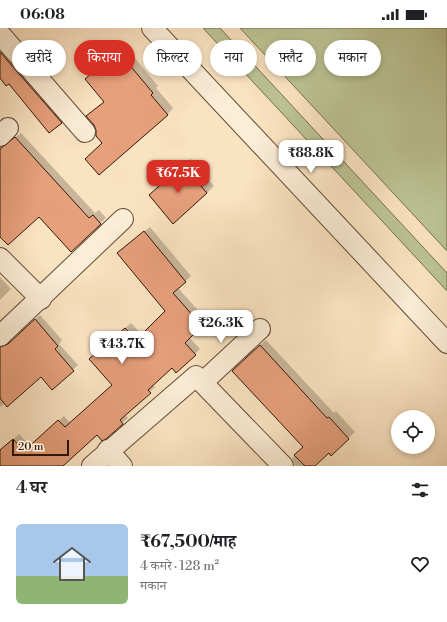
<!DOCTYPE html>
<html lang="hi">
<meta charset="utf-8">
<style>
:root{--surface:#fff;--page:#f6f6f6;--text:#202124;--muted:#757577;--line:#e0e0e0;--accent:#d93025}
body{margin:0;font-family:"Libre Bodoni","Noto Serif Devanagari",serif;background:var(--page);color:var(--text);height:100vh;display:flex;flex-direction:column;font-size:15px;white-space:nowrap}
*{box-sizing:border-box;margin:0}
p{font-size:13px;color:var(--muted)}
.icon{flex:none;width:22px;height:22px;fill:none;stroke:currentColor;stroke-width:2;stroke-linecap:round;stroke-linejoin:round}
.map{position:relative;height:438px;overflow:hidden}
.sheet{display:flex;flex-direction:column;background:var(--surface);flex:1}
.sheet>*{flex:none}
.guide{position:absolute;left:12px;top:12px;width:423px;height:36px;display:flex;gap:8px}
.tools{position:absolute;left:391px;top:382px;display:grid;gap:8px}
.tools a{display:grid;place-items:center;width:44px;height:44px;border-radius:50%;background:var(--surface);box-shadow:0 2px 6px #0003;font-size:20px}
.scale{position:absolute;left:12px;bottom:10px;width:57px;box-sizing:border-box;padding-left:4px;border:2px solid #311807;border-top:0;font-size:11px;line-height:14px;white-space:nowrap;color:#311807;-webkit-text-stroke:3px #fcedd7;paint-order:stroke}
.price{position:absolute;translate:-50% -34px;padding:0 9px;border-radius:8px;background:#fff;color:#222;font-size:13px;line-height:26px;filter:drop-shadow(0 1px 2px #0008)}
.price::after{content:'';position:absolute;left:50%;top:24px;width:12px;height:9px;margin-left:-6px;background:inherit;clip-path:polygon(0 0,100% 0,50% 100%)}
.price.selected{background:var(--accent);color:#fff}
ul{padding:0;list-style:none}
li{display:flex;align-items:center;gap:12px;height:100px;padding:0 16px}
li+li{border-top:1px solid var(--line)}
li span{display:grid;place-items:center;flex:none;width:112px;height:80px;border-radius:6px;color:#555}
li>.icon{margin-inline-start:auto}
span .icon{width:48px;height:48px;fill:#fffc;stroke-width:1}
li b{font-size:17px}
h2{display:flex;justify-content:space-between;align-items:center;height:48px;padding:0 16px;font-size:17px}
.pill{padding:0 14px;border-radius:18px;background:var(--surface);box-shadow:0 2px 6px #0003;font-size:14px;line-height:36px}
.pill.selected{background:var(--accent);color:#fff}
.status{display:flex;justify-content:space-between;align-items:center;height:28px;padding:0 20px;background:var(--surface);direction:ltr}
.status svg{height:11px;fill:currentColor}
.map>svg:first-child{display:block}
.grass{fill:#bcc494;stroke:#766e4e}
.shadow{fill:#0003}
.building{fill:#e6a07c;stroke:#311807}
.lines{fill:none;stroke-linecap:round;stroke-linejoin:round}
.street-casing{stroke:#634b36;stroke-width:22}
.street{stroke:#fcedd7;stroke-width:20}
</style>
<div class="status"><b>06:08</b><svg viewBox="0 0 49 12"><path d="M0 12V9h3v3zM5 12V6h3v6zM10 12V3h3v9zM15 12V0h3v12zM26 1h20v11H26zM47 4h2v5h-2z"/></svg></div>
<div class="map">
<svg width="447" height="438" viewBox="0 0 447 438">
<rect width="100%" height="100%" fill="#fae3c1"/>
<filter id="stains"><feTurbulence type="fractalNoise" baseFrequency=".005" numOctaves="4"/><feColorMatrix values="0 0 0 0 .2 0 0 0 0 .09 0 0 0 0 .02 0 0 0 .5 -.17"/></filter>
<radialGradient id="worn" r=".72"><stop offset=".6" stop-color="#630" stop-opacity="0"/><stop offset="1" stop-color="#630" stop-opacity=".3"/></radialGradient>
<!-- grass -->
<g class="grass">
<path d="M203 0H220L447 245V263Z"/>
<path d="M240 0H447V223Z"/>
</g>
<!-- shadow -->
<g class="shadow">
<path d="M125 18 158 58 156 60 173 80 167 87 103 115 95 96 88 88 105 73 92 45Z"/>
<path d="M5 20 65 90 61 94 0 49V24Z"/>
<path d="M21 105 95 185 99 182 106 190 71 223 39 188 0 208V113L5 117Z"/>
<path d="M191 131 214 158 207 165 157 161Z"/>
<path d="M150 199 191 248 178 260 207 292 189 309 200 321 195 326 172 339 152 356 155 359 125 387 128 390 122 395 97 406 61 438H0V423L19 406 30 418 64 388 70 395 113 357 96 326 131 295 142 307 166 283 124 220Z"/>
<path d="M0 249 11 261 0 272Z"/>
<path d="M40 287 62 312 59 316 78 337 52 361 41 348 0 379V313L2 315 13 312Z"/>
<path d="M266 312 334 385 336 383 355 404 331 426 329 424 313 438H295L292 430 304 419 240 336Z"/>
</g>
<!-- building -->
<g class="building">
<path d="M118 23 153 65 151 67 168 87 99 147 85 131 102 115 96 108V102L94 97 86 88 104 74 85 51Z"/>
<path d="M0 24 62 95 49 105 9 56 6 58 0 50Z"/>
<path d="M15 109 89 190 93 187 101 196 71 224 39 189 8 217 0 209V121Z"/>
<path d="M183 137 207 165 173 196 149 167Z"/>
<path d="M144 203 186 254 173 265 202 298 185 315 196 327 176 345 172 340 148 362 151 365 120 392 123 396 106 411 102 413 97 407 63 438H0V422L13 411 24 423 58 392 65 399 112 357 89 331 125 300 136 312 165 283 117 225Z"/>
<path d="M35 291 58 318 55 321 74 343 52 362 41 349 7 379 0 370V319L8 316Z"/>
<path d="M260 317 327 390 329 389 349 411 331 428 329 425 315 438H305L294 427 303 419 232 343Z"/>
</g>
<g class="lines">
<defs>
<g id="street">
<path d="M152 0 447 315"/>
<path d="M0 6 85 104"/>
<path d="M0 108 8 100"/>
<path d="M0 230 41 271"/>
<path d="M0 308 123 191"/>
<path d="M203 354 260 301"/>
<path d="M108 422 122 438"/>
<path d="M92 438 196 348 283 438"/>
</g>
</defs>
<!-- street casing -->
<use href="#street" class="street-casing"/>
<!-- street -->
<use href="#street" class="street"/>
</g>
<rect width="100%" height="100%" filter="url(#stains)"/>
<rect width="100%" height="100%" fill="url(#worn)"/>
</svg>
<div class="tools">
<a><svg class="icon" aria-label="locate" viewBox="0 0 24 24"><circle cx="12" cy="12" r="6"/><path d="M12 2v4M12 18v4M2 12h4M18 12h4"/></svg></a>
</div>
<div class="scale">20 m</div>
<b class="price" style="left:311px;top:146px">₹88.8K</b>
<b class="price selected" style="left:178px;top:166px">₹67.5K</b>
<b class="price" style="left:221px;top:316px">₹26.3K</b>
<b class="price" style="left:122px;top:337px">₹43.7K</b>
<div class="guide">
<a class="pill">खरीदें</a>
<a class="pill selected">किराया</a>
<a class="pill">फ़िल्टर</a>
<a class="pill">नया</a>
<a class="pill">फ़्लैट</a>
<a class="pill">मकान</a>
</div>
</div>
<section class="sheet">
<h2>4 घर<svg class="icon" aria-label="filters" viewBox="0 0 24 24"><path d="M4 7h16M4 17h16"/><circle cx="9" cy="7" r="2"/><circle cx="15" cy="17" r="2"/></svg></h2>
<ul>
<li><span style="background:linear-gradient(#a9c7e8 65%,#8fb573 0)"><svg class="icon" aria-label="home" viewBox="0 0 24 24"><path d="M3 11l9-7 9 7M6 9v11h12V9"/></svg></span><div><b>₹67,500/माह</b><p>4 कमरे · 128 m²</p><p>मकान</p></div><svg class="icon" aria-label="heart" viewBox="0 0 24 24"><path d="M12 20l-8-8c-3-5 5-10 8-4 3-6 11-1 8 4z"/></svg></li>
</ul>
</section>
